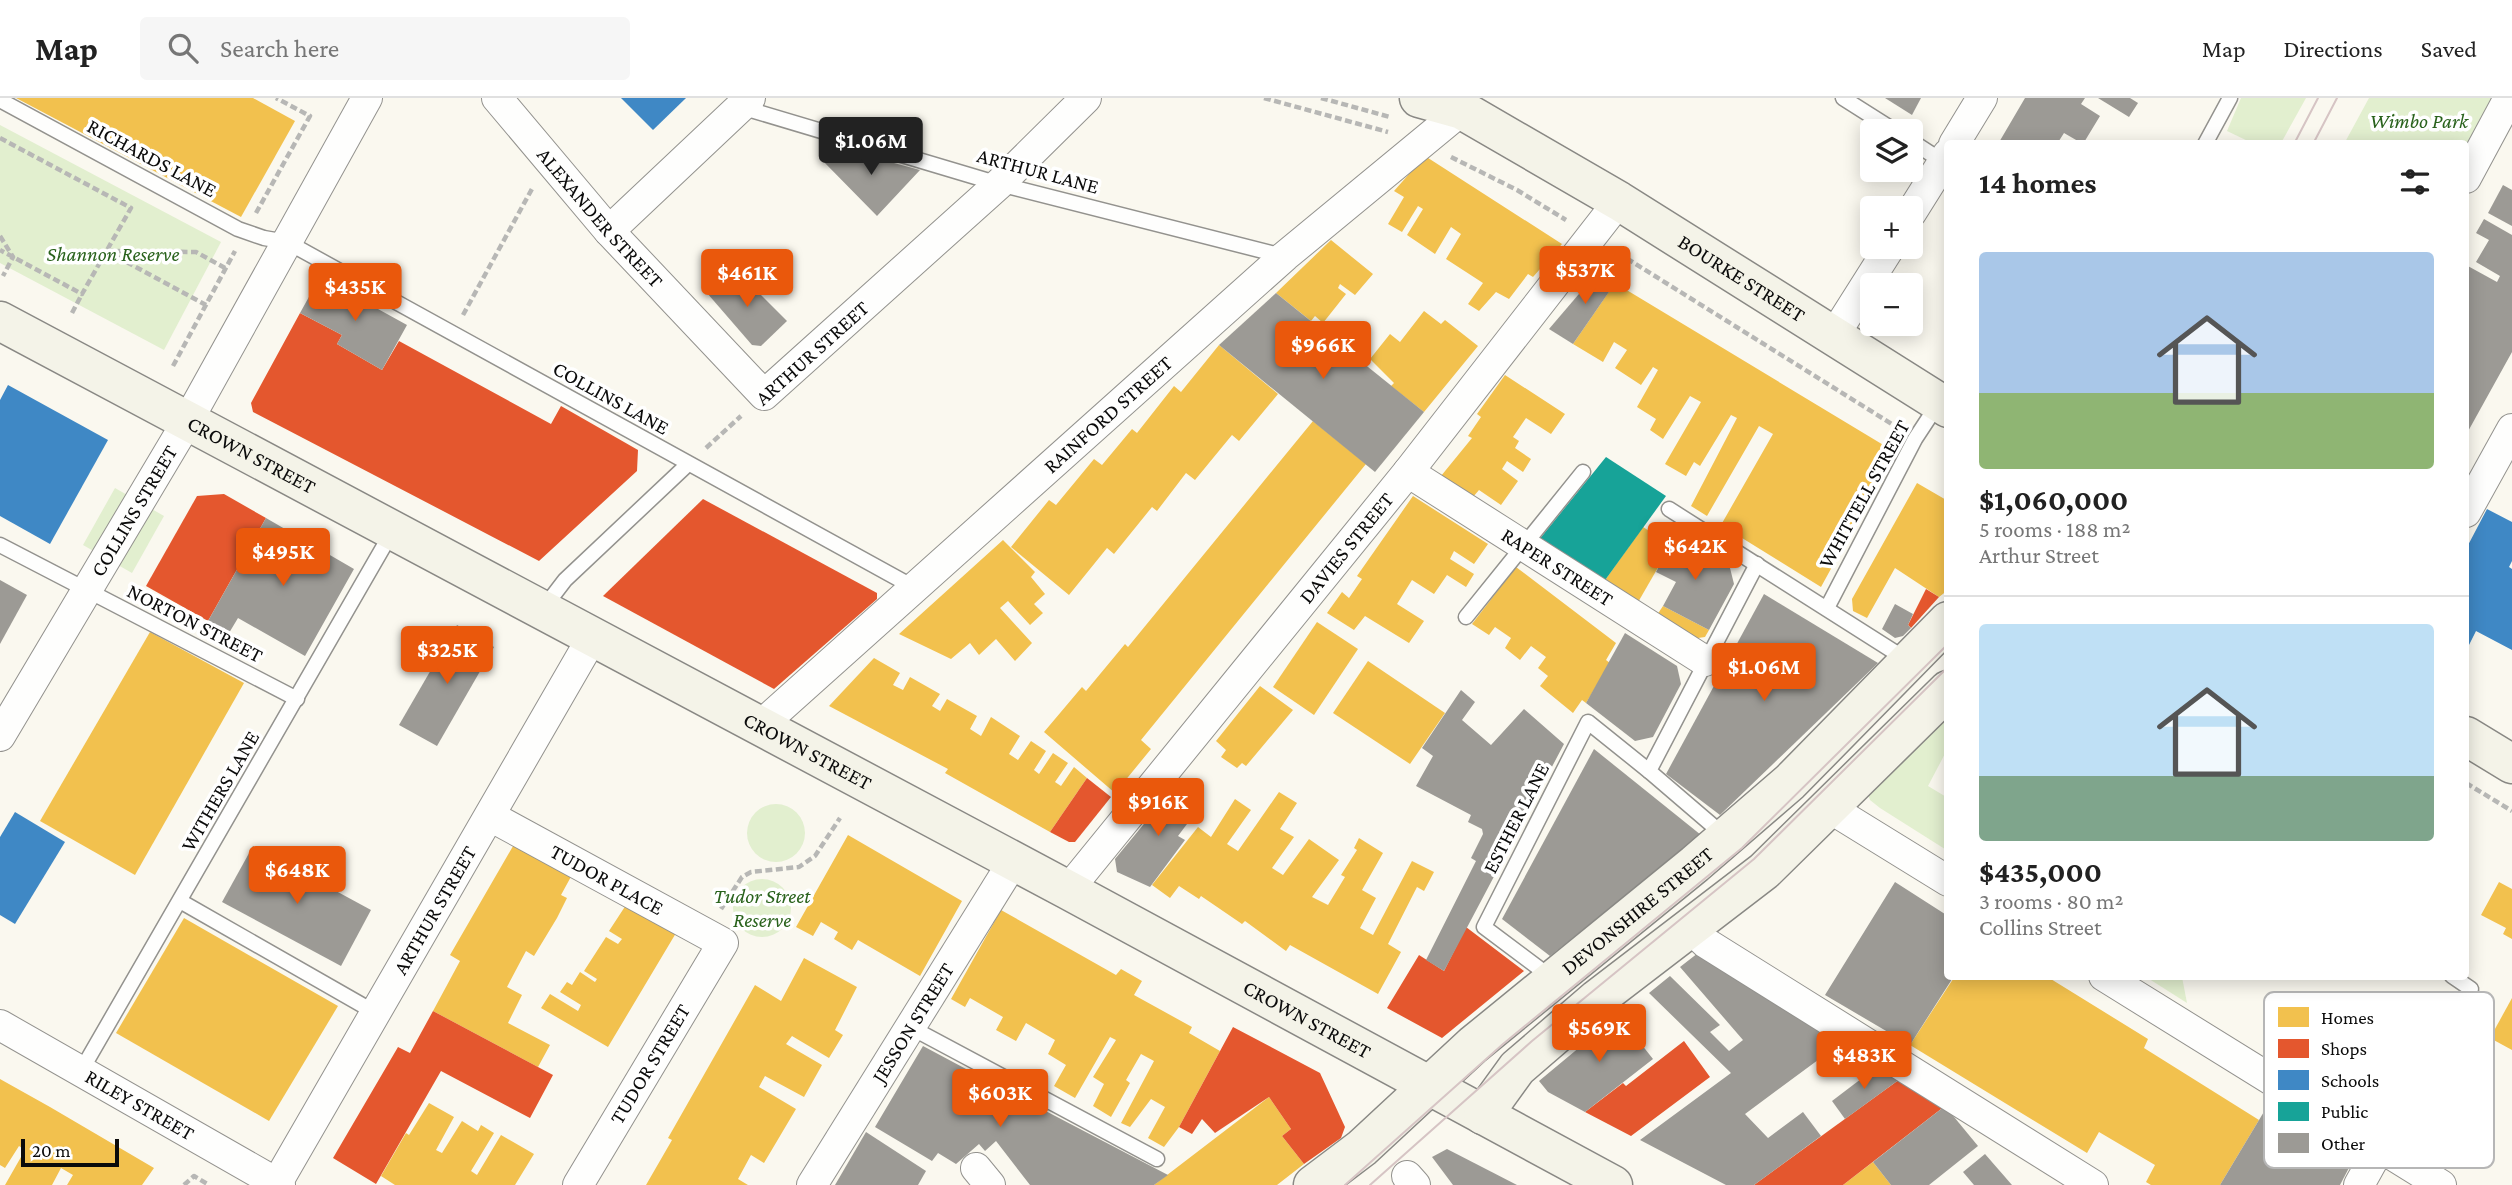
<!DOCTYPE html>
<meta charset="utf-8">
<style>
:root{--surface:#fff;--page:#f6f6f6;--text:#222;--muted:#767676;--line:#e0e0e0;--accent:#ea580c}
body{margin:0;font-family:"Crimson Pro",serif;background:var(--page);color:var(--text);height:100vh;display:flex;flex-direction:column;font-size:26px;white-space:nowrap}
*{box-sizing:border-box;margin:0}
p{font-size:23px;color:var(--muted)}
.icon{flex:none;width:38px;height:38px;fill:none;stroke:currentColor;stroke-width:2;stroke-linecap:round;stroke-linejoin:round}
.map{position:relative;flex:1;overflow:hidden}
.drawer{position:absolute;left:1944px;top:42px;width:525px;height:840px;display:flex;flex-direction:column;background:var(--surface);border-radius:7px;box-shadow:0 4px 18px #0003}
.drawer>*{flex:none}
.tools{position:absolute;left:1860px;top:21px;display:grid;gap:14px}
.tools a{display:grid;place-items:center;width:63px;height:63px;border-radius:7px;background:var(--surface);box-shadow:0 4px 18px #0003;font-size:35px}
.scale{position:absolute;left:21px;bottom:18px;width:98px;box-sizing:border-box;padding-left:7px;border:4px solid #0b0b0b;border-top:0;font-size:19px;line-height:24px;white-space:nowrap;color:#0b0b0b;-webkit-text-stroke:5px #fff;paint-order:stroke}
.price{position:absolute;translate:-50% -60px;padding:0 16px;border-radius:7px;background:var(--accent);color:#fff;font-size:23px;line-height:46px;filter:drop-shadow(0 2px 4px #0008)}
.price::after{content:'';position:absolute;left:50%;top:42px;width:21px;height:16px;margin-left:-10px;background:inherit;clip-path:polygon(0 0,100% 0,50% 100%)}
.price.current{background:#222;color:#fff}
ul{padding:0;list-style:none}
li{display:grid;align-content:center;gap:14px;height:371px;padding:0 35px}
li+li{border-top:2px solid var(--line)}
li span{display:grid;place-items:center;height:217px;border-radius:7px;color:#555}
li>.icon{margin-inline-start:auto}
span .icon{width:126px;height:126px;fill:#fffc;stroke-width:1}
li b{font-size:30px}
h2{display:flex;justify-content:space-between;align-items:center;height:84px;padding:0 35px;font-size:30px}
header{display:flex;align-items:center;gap:42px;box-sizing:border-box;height:98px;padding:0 35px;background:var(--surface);border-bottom:2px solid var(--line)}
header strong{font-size:33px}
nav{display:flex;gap:38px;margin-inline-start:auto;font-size:24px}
.search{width:490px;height:63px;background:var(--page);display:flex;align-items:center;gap:18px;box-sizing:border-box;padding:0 24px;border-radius:7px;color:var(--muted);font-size:26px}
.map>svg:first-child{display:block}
.green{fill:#e2efcf}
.homes{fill:#f2c14e}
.shops{fill:#e4572e}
.schools{fill:#3f88c5}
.public{fill:#17a398}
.building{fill:#9c9a95}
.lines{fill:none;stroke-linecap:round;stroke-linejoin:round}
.lane-casing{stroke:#93928e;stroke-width:17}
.street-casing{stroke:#93928e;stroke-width:32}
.secondary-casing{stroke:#898884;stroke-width:41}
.path{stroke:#b7b7b5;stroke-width:4.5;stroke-dasharray:7 3.5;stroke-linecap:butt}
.lane{stroke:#fefefd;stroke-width:14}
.street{stroke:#fefefd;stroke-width:30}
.secondary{stroke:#f4f3e8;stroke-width:38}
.tram{stroke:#d6c4c4;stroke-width:2}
.labels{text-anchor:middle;stroke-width:7;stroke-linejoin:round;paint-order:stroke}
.park-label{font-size:21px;font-style:italic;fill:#29621c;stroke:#fff}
.street-label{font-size:21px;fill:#0b0b0b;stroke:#fff}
.key{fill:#fff;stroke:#b6b6b6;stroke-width:2}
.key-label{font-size:19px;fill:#0b0b0b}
</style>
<header>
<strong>Map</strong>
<div class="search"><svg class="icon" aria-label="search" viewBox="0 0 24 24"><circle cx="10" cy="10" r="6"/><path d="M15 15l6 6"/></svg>Search here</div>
<nav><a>Map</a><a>Directions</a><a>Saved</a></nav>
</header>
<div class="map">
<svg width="2512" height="1087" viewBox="0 0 2512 1087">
<rect width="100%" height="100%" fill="#faf8ef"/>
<!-- green -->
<g class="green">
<path d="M2241 0H2306L2281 45H2252L2227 33Z"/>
<path d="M2369 0H2494L2466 50V46H2344Z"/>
<path d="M0 27 221 144 164 252 0 165Z"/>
<path d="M115 390 164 418 132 475 83 447Z"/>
<path d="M1948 606V650L1928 688 1948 700V753L1880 710 1870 702 1867 694Z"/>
<circle cx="776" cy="735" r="29"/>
<circle cx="762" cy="810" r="29"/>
<path d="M2146 879H2182L2187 905Z"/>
</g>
<!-- homes -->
<g class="homes">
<path d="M16 0H253L295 23 241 119Z"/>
<path d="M1425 58 1562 146 1533 179 1528 176 1509 201 1496 194 1479 213 1468 206 1483 185 1446 161 1461 136 1451 129 1435 156 1407 137 1423 111 1418 108 1402 134 1388 126 1404 99 1394 93Z"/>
<path d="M1331 142 1373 176 1355 197 1340 186 1338 190 1346 196 1323 225 1315 218 1311 223 1276 195Z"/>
<path d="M1615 185 1895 354 1821 489 1721 427 1773 336 1759 328 1707 418 1691 408 1737 320 1731 317 1700 368 1694 364 1686 378 1665 366 1701 304 1690 298 1663 341 1650 332 1656 321 1637 309 1658 272 1653 269 1641 287 1615 270 1627 252 1614 244 1603 264 1573 246Z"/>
<path d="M1424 213 1441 226 1445 222 1478 248 1424 314 1391 288 1394 285 1370 261 1390 236 1400 244Z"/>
<path d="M1219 247 1278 296 1239 343 1232 337 1195 382 1186 375 1157 413 1152 409 1114 456 1107 450 1069 497 1011 449 1049 402 1056 407 1094 361 1102 367 1132 331 1137 335 1174 288 1181 294Z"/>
<path d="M1505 277 1565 316 1551 336 1526 320 1513 339 1519 343 1515 350 1531 361 1523 374 1507 363 1502 371 1518 383 1501 407 1479 392 1473 399 1441 378 1472 340 1468 338 1481 319 1477 316Z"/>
<path d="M1313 323 1366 366 1141 642 1151 651 1115 695 1044 634 1082 589 1086 593 1125 546 1128 549Z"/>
<path d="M1917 385 1948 403V492L1939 499 1895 470 1867 520 1853 513 1852 501Z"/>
<path d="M1413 398 1488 446 1474 466 1454 453 1450 461 1474 476 1466 489 1447 477 1434 496 1412 482 1397 506 1424 523 1409 545 1365 518 1354 532 1327 515 1342 494 1349 500 1362 481 1357 478Z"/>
<path d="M1643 429 1671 447 1637 506 1603 485Z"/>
<path d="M1003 442 1035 474 1031 479 1045 496 1034 506 1043 515 1030 527 1008 503 1000 510 1032 545 1015 563 996 541 979 557 970 545 951 561 899 536Z"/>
<path d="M1516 469 1616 545 1606 562 1610 565 1586 605 1582 602 1573 615 1540 588 1548 578 1538 570 1546 559 1531 548 1520 562 1505 550 1511 540 1495 529 1489 537 1472 526Z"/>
<path d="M1663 508 1709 532 1705 539 1691 541 1657 517Z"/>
<path d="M1317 524 1358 551 1314 617 1273 589Z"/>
<path d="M150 534 244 585 135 777 40 723Z"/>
<path d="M874 560 900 575 893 587 903 592 910 579 940 596 932 608 940 613 947 601 977 618 970 631 981 638 991 619 1020 638 1009 656 1018 662 1031 643 1046 653 1034 672 1039 676 1053 655 1068 665 1055 684 1061 688 1074 669 1087 680 1050 734 945 675 948 671 829 608Z"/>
<path d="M1368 563 1445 615 1410 666 1333 615Z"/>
<path d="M1260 588 1293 612 1246 668 1242 665 1237 670 1221 659 1226 652 1216 643Z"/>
<path d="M1279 694 1297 705 1280 731 1294 739 1272 770 1283 777 1309 741 1339 762 1312 799 1328 807 1345 779 1341 777 1357 752 1354 750 1359 740 1383 755 1362 792 1376 800 1360 830 1373 837 1412 763 1434 774 1424 793 1417 789 1388 846 1401 854 1378 896 1290 847 1286 853 1245 823 1242 826 1201 798 1199 801 1179 788 1170 800 1152 787 1198 729 1211 739 1235 701 1251 712 1227 746 1238 753Z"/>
<path d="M848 737 962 803 920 878 858 842 852 852 834 841 838 834 821 824 813 838 796 829Z"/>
<path d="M516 743 573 775 561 797 567 800 557 820 534 858 526 853 507 889 522 897 508 925 550 947 538 969 433 913 460 863 450 857Z"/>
<path d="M2499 784 2512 791V841L2503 836 2506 830 2481 817Z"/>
<path d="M626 807 679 830 608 949 541 910 550 896 578 913 581 907 560 894 567 884 572 887 580 874 595 884 597 881 584 873 606 839 618 846 622 841 609 833Z"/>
<path d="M1001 812 1116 877 1121 871 1142 883 1134 897 1192 929 1189 935 1220 953 1179 1029 1164 1049 1148 1040 1165 1009 1151 1001 1130 1029 1121 1025 1154 963 1141 956 1126 982 1130 985 1111 1019 1093 1008 1104 986 1093 979 1116 942 1110 939 1075 1000 1054 988 1066 967 1048 956 1055 942 1026 925 1016 943 996 932 1003 919 970 900 965 909 951 901Z"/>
<path d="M184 820 338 908 269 1023 116 935Z"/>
<path d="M804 860 857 889 835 932 843 937 829 960 792 938 786 946 822 967 804 999 765 978 759 989 796 1011 764 1065 751 1057 738 1081 748 1087H646L672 1042 668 1040 755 887 781 903Z"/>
<path d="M1955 878H2046L2148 941 2144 950 2259 1022 2220 1087H2151L2146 1084 2155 1067 2099 1034 2087 1055 1910 947Z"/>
<path d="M2512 900V952L2490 940Z"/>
<path d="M0 981 50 1009 154 1070 142 1087H67L73 1077 61 1070 52 1087H5L25 1052 19 1048 5 1070 0 1067Z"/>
<path d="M1269 999 1291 1031 1282 1038 1304 1066 1277 1087H1154Z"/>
<path d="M429 1005 454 1019 436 1052 442 1055 462 1023 478 1033 481 1027 494 1035 471 1073 477 1077 501 1037 534 1056 515 1087H395L381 1078 406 1035 409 1037Z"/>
<path d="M1873 1064 1891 1087H1843Z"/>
</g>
<!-- shops -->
<g class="shops">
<path d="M300 215 342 237 337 246 382 272 399 243 551 326 561 308 638 352 637 373 539 463 253 314 251 305Z"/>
<path d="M224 396 266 420 208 523 146 488 197 398Z"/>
<path d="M703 401 877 495V501L774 591 603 498Z"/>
<path d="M1926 491 1939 499 1911 530 1908 527Z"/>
<path d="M1087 680 1111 699 1075 744H1069L1050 734Z"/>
<path d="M1466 829 1524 873 1442 940 1387 910 1419 857 1444 873Z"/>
<path d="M433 913 553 977 530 1020 441 973 376 1086 333 1060 398 949 410 955Z"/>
<path d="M1233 929 1320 975 1345 1029 1341 1040 1304 1066 1282 1038 1291 1031 1269 999 1215 1035 1202 1021 1192 1036 1179 1029Z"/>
<path d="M1684 943 1710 979 1631 1038 1585 1014 1623 985 1626 988Z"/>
<path d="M1900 981 1945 1008 1843 1087H1754Z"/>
</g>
<!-- schools -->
<g class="schools">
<path d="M621 0H686L653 32Z"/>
<path d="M8 287 108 342 50 446 0 418V302Z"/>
<path d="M2487 411 2512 424V463L2509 469 2512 471V552L2476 533 2469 547 2466 545V451Z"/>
<path d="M15 714 65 744 15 826 0 817V739Z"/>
</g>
<!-- public -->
<path class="public" d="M1606 359 1666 398 1603 485 1538 443Z"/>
<!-- building -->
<g class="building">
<path d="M1885 0H1921L1912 17Z"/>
<path d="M2025 0H2085L2081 6 2100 18 2083 46 2064 35 2057 46H1998Z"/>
<path d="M2098 0H2130L2138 5 2129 19Z"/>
<path d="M835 51 874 60 881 55 894 65 920 72 877 118 823 63Z"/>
<path d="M2503 87 2512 92V128L2488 115Z"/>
<path d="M2484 121 2512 137V254L2466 337V167L2497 184 2500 178 2476 164 2489 142 2476 135Z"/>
<path d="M1608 170 1620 178 1573 246 1549 231 1596 176Z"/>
<path d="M735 171 787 223 761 248 752 247 707 195Z"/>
<path d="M320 179 407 227 382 272 337 246 342 237 300 215Z"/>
<path d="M1276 195 1424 314 1375 374 1219 247Z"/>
<path d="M266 420 354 471 305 558 238 520 229 535 208 523Z"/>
<path d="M1678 434 1730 470 1734 486 1709 532 1663 508 1676 484 1656 474Z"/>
<path d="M0 482 27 497 0 546Z"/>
<path d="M1764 496 1878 565 1720 717 1666 676Z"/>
<path d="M1895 506 1913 516 1908 527 1911 530 1903 538 1895 540 1882 531Z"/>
<path d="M457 527 494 549 437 648 399 627Z"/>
<path d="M1625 535 1677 568 1681 586 1653 639 1635 643 1586 605Z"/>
<path d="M1461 592 1475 604 1462 622 1491 647 1524 611 1564 646 1444 873 1426 862 1476 763 1471 760 1483 736 1482 731 1468 724 1471 717 1416 688 1433 658 1422 650Z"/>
<path d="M1594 651 1701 737 1550 858 1502 821Z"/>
<path d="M1177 686 1202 706 1178 738 1185 742 1150 789 1117 774 1115 761Z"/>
<path d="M253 748 371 812 341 868 222 804Z"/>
<path d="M1895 784 1948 818V878H1954L1910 947 1825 897Z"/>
<path d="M1698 855 1841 945 1745 1016 1768 1040 1803 1014 1821 1038 1754 1087H1726L1640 1042 1731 975 1649 895 1670 878 1720 927 1710 934 1729 953 1743 942 1680 869Z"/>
<path d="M1628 909 1640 924 1630 932 1653 961 1585 1014 1548 994 1539 983Z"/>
<path d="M923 948 1011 995 1168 1077 1154 1087H1030L996 1043 985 1053 979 1046 956 1066 938 1055 932 1063 875 1029Z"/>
<path d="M1878 968 1900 981 1845 1021 1832 1003Z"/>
<path d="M1945 1008 1978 1048 1929 1087H1891L1873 1064Z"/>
<path d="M2265 1012 2352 1064 2340 1087H2220Z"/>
<path d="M866 1034 926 1073 918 1087H835Z"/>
<path d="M1447 1051 1517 1087H1453L1432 1059Z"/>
<path d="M1985 1056 2012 1087H1974L1963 1074Z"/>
</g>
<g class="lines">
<defs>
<g id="lane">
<path d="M1843 0 1895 33"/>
<path d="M0 2 238 131 264 140 287 144 915 490"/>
<path d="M741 9 999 86 1283 158"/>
<path d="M1911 43 1945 65"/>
<path d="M2205 46 2230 0"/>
<path d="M1669 411 1907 562"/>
<path d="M0 447 297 601"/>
<path d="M1827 510 1915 341 1938 306"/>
<path d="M542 512 565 482 687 367"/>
<path d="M1466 519 1583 374"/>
<path d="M1726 739 1649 673 1757 466"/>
<path d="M180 803 376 915"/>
<path d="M2452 878 2471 891"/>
<path d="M1552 880 1484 829 1588 624 1649 673"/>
<path d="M910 929 1157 1061"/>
<path d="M81 973 392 434"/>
</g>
<g id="street">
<path id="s1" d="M497 0 609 133 764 297 999 86 1086 0"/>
<path d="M1954 46 1982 0"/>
<path d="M2466 80 2509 0"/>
<path d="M1911 115 1948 56"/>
<path d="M609 133 750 0"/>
<path d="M1833 239 1890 149"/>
<path id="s2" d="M1408 374 1705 563"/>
<path d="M2466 414 2512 331"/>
<path id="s3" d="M760 628 1285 158 1462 12"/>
<path id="s4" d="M0 638 187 324 367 0"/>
<path d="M1828 709 1948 783"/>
<path id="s5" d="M490 718 723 845 578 1087"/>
<path id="s6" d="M1068 792 1408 374 1619 103"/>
<path d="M1689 829 1706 845 2093 1087"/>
<path d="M2104 878 2441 1087"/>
<path id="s7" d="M0 927 280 1087"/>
<path d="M976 1070 990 1087"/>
<path d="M1407 1078 1415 1087"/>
<path id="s8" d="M277 1085 592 540"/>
<path id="s9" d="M812 1087 1013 764"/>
<path d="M2359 1087 2379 1051"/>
</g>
<g id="secondary">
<path id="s10" d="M1419 0 1462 12 1619 103 1948 310"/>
<path id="s11" d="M0 223 1068 792 1613 1087"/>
<path d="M2466 638 2512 666"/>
<path d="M1483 1017 1517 970 1597 901 1764 773 1948 592"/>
<path id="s12" d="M1313 1087 1362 1050 1473 947 1695 766 1790 684 1948 523"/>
</g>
</defs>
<!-- lane casing -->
<use href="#lane" class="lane-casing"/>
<!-- street casing -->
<use href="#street" class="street-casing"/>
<!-- secondary casing -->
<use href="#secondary" class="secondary-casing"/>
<!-- path -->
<g class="path">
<path d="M1264 0 1388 34"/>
<path d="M1321 0 1390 19"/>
<path d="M0 40 131 110 82 196 0 152"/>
<path d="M1451 59 1517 92 1566 122"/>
<path d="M256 115 310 18 276 0"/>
<path d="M0 138 13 159 3 178"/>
<path d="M107 153 196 154 225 170"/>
<path d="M108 154 206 207"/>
<path d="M1618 155 1895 328"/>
<path d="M72 215 82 196"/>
<path d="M463 217 533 89"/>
<path d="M173 268 235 153"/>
<path d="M706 350 741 318"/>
<path d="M2466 685 2512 713"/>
<path d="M721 811 742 779 751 774 799 769 815 758 840 720"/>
<path d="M184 1087 194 1078 209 1087"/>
</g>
<!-- lane -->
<use href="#lane" class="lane"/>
<!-- street -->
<use href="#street" class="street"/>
<!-- secondary -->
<use href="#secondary" class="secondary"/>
<!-- tram -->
<g class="tram">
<path d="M2294 46 2318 0"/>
<path d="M2313 46 2337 0"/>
<path d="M1345 1087 1503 946 1742 750 1948 546"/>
<path d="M1370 1087 1532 943 1754 761 1948 569"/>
</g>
</g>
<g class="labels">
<!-- park labels -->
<g class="park-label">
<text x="2419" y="30">Wimbo Park</text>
<text x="113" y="163">Shannon Reserve</text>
<text x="762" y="805">Tudor Street<tspan x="762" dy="24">Reserve</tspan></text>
</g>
<!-- street labels -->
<g class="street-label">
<text transform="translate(152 60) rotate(28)" y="7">RICHARDS LANE</text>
<text transform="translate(1038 73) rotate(15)" y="7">ARTHUR LANE</text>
<text dy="7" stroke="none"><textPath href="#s1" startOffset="158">ALEXANDER STREET</textPath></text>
<text dy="7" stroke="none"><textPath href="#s10" startOffset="371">BOURKE STREET</textPath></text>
<text transform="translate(812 255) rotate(-42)" y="7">ARTHUR STREET</text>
<text transform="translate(611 300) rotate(29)" y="7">COLLINS LANE</text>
<text dy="7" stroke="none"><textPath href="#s3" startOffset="467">RAINFORD STREET</textPath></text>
<text dy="7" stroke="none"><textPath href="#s11" startOffset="285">CROWN STREET</textPath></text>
<text transform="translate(1864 396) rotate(-61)" y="7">WHITTELL STREET</text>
<text dy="7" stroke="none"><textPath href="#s4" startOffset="262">COLLINS STREET</textPath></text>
<text dy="7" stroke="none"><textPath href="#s6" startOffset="441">DAVIES STREET</textPath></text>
<text dy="7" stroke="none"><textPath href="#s2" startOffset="177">RAPER STREET</textPath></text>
<text transform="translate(195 525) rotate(27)" y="7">NORTON STREET</text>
<text dy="7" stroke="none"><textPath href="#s11" startOffset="915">CROWN STREET</textPath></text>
<text transform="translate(220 693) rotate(-60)" y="7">WITHERS LANE</text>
<text transform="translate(1516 720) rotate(-63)" y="7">ESTHER LANE</text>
<text dy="7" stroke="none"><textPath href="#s5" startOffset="133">TUDOR PLACE</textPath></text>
<text dy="7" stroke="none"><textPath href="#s12" startOffset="425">DEVONSHIRE STREET</textPath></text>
<text dy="7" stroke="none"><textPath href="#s8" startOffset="315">ARTHUR STREET</textPath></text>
<text dy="7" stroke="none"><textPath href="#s11" startOffset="1482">CROWN STREET</textPath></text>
<text dy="7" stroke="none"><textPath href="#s9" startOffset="191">JESSON STREET</textPath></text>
<text transform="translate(650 966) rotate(-59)" y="7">TUDOR STREET</text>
<text dy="7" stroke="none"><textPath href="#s7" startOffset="161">RILEY STREET</textPath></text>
</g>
</g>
<!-- legend -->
<rect x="2264" y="894" width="230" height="176" rx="10" class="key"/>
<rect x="2278" y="909" width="31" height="20" fill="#f2c14e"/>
<rect x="2278" y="941" width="31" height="19" fill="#e4572e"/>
<rect x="2278" y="972" width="31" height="20" fill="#3f88c5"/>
<rect x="2278" y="1004" width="31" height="19" fill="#17a398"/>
<rect x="2278" y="1035" width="31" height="20" fill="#9c9a95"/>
<g class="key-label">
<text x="2321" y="926">Homes</text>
<text x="2321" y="957">Shops</text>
<text x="2321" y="989">Schools</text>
<text x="2321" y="1020">Public</text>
<text x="2321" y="1052">Other</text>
</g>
</svg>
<div class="tools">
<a><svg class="icon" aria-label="layers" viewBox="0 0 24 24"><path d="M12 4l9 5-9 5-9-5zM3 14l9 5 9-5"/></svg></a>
<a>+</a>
<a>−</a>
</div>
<div class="scale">20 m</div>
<b class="price current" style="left:871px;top:79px">$1.06M</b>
<b class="price" style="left:1585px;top:208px">$537K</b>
<b class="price" style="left:747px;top:211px">$461K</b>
<b class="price" style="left:355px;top:225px">$435K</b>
<b class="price" style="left:1323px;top:283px">$966K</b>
<b class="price" style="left:1695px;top:484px">$642K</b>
<b class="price" style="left:283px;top:490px">$495K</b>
<b class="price" style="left:447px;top:588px">$325K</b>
<b class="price" style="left:1764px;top:605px">$1.06M</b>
<b class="price" style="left:1158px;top:740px">$916K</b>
<b class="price" style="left:297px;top:808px">$648K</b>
<b class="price" style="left:1599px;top:966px">$569K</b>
<b class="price" style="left:1864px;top:993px">$483K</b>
<b class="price" style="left:1000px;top:1031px">$603K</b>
<section class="drawer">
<h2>14 homes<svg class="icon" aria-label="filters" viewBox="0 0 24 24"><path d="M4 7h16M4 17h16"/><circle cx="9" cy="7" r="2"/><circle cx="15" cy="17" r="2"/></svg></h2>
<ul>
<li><span style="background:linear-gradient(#a9c7e8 65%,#8fb573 0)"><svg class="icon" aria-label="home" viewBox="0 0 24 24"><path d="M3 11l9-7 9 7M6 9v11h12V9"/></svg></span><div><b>$1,060,000</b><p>5 rooms · 188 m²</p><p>Arthur Street</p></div></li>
<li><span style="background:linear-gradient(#bfe0f5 70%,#7fa58c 0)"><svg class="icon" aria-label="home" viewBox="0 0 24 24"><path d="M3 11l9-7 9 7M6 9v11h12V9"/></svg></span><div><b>$435,000</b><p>3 rooms · 80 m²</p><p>Collins Street</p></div></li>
</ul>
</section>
</div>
